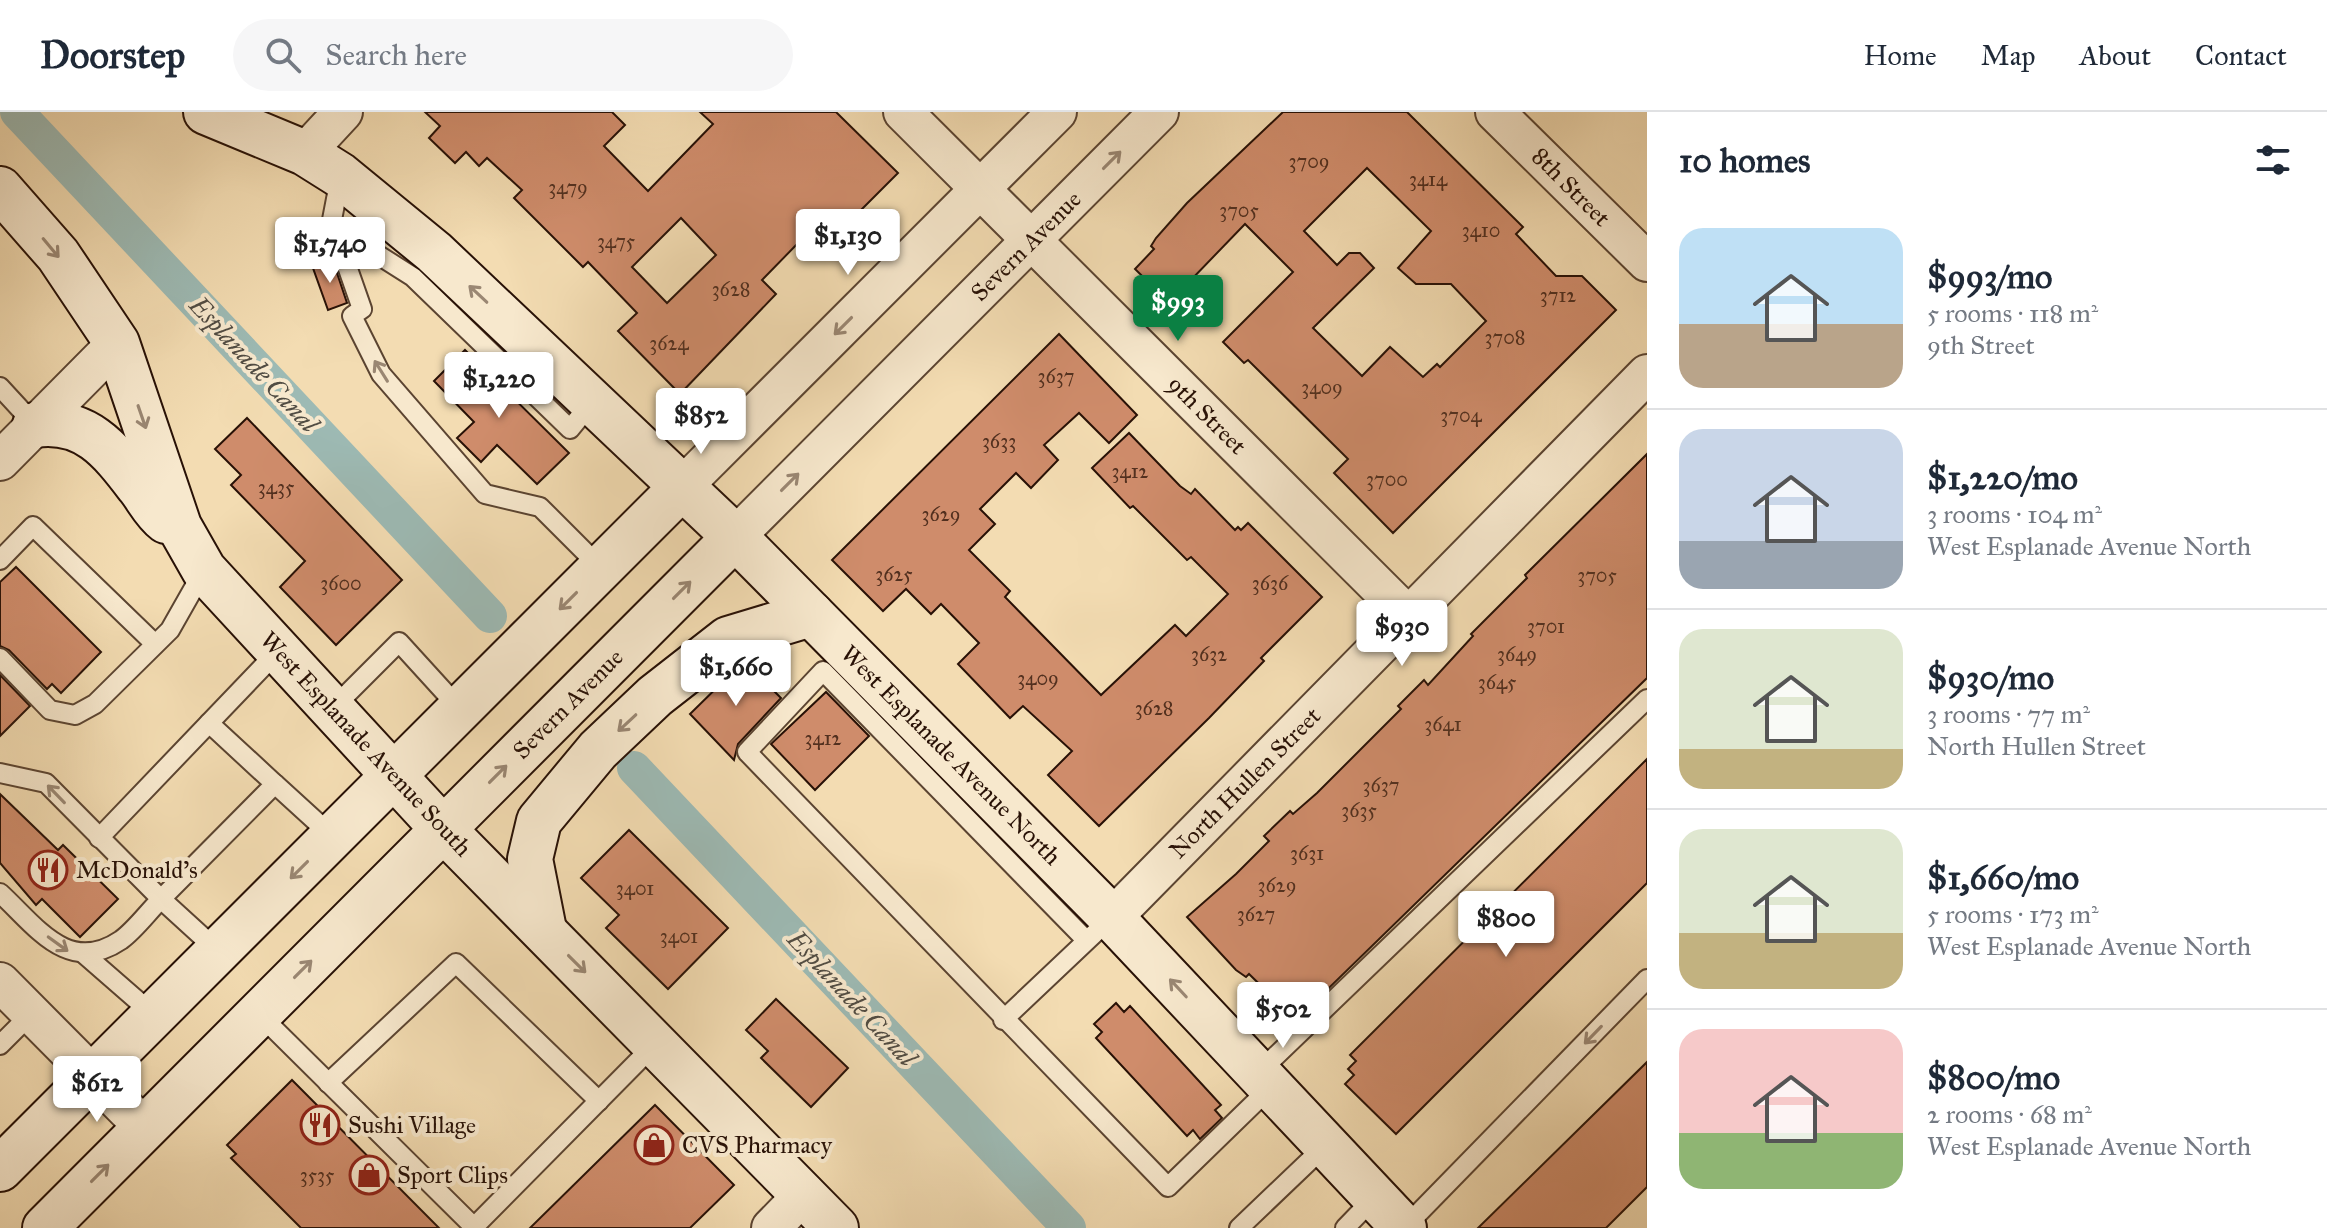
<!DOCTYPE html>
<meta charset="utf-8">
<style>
:root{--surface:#fff;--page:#f6f6f7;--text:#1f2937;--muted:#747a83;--line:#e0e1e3;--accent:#0b8043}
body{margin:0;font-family:"IM FELL Great Primer",serif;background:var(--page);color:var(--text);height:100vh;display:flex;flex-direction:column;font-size:30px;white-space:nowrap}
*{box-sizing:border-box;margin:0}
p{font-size:26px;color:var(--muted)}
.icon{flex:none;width:44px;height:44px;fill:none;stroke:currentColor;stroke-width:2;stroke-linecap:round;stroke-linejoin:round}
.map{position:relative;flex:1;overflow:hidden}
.side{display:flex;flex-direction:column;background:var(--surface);width:680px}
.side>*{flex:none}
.price{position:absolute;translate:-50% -68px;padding:0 18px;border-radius:8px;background:#fff;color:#222;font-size:26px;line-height:52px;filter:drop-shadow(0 2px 4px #0008)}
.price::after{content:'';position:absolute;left:50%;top:48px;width:24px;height:18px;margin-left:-12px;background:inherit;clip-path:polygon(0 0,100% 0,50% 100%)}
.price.selected{background:var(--accent);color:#fff}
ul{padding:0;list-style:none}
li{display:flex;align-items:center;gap:24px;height:200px;padding:0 32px}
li+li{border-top:2px solid var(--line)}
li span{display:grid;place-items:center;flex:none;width:224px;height:160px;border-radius:24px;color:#555}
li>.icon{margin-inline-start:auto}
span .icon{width:96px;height:96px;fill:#fffc;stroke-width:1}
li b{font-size:34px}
h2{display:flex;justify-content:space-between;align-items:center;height:96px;padding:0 32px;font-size:34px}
header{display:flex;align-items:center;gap:48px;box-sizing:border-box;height:112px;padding:0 40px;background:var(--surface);border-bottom:2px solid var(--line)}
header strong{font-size:38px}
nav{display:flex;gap:44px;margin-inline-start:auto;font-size:28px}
.search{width:560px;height:72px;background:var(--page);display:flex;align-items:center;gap:20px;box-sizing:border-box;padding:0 28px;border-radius:44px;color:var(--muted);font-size:30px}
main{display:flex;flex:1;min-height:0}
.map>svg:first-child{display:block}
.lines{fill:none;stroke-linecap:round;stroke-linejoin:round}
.canal{stroke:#9dbab4;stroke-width:34}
.building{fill:#cf8c6b;stroke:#281106;stroke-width:2;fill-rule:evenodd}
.lane-casing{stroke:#5b4431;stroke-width:22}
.street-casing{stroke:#5b4431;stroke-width:42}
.secondary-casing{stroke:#281106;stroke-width:48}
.lane{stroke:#f7e8cd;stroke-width:18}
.street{stroke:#f7e8cd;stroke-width:38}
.secondary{stroke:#f7e8cd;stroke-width:44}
.oneway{stroke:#9a8773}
.labels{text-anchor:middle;stroke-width:8;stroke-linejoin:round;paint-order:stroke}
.number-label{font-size:20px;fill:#52301f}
.street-label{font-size:24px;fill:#281106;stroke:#f7e8cd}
.poi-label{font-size:24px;fill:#281106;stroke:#f7e8cd;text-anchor:start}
.water-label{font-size:26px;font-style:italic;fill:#514c43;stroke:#f7e8cd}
</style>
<header>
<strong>Doorstep</strong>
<div class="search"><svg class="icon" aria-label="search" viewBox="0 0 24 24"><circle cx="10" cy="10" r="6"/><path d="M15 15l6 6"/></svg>Search here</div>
<nav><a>Home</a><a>Map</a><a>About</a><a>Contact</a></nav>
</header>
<main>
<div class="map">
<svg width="1647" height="1116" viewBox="0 0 1647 1116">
<rect width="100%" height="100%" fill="#f3dcb2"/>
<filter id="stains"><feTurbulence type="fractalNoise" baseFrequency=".0025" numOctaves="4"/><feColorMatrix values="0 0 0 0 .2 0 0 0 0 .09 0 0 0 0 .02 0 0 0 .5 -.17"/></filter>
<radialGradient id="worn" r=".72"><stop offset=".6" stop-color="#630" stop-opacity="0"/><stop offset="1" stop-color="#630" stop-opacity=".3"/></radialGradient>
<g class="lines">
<!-- canal -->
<g class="canal">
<path d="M17 0 490 504"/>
<path d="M634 656 1069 1116"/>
</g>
</g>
<!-- building -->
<g class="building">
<path d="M425 0H612L625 13 604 34 648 79 713 12 700 0H836L898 61 818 141 803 126 762 168 776 182 680 282 618 219 637 201 588 150 583 155 514 86 522 78 487 46 479 54 466 40 455 51 429 26 440 14ZM681 106 716 143 667 191 632 155Z"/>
<path d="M1283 0H1407L1523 115 1516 122 1556 164H1582L1616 198 1393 421 1334 361 1348 347 1248 248 1244 251 1223 230 1293 160 1245 112 1189 170 1206 186 1186 207 1135 157 1154 137 1151 134 1156 126 1187 91ZM1367 56 1431 119 1398 156 1416 172H1451L1486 209 1440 255 1437 252 1423 265 1390 235 1362 264 1313 216 1374 156 1360 141H1349L1337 153 1304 119Z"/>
<path d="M333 149 347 191 328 198 313 156Z"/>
<path d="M1059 222 1137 303 1109 331 1079 301 1044 333 1058 348 1031 376 1016 361 980 397 995 412 969 438 1010 479 1005 485 1101 583 1175 513 1186 524 1228 482 1191 445 1187 448 1133 394 1130 396 1092 356 1129 321 1180 374 1191 382 1195 377 1235 418 1238 415 1241 418 1248 411 1322 485 1261 546 1264 549 1209 606 1099 714 1048 663 1072 639 1023 594 1010 606 958 552 979 531 941 492 931 502 906 477 883 499 832 448Z"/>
<path d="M465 238 569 341 537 372 497 333 481 350 457 326 474 310 434 269Z"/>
<path d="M247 306 402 468 336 533 280 475 305 449 231 373 241 363 215 337Z"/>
<path d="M1647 342V566L1296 908 1249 862 1246 865 1236 858 1187 805 1236 762 1269 729 1264 724 1290 699 1293 702 1317 681 1401 597 1398 594 1424 568 1428 573 1473 524 1471 522 1527 466 1525 463Z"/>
<path d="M16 455 101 540 61 581 52 572 47 577 9 538 0 534V470Z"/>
<path d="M744 549 781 586 738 632 734 648 690 602Z"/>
<path d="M0 563 30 594 0 624Z"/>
<path d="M826 580 869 624 815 678 771 632Z"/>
<path d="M1647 647V771L1396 1022 1345 972 1354 963 1348 957 1356 949 1350 943Z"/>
<path d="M0 682 58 738 63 733 118 787 80 825 42 787 36 793 0 751Z"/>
<path d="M629 718 728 816 668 877 606 816 619 803 581 766Z"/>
<path d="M776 887 848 956 811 995 761 946 768 939 746 918Z"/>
<path d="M1116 891 1124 900 1130 894 1221 993 1215 998 1222 1006 1200 1027 1193 1018 1187 1024 1096 926 1102 920 1094 912Z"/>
<path d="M1647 950V1075L1606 1116H1478Z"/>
<path d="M292 968 439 1116H301L231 1046 236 1042 227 1033Z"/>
<path d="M655 993 734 1073 690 1116H530Z"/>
</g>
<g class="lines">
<defs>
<g id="lane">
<path d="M340 66 331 113 413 165 570 317 592 290"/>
<path d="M333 114 362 197 352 204 381 262 485 382 540 395 601 456"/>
<path d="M0 275 35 313"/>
<path d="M0 448 33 414 155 532"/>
<path d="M0 546 50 598 75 603 95 592 170 518 204 458"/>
<path d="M332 597 399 530 460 597"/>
<path d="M209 611 275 672 161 787 218 839"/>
<path d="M0 661 46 671 161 787C148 800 135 818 121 828 68 864 36 814 0 781"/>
<path d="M275 672 332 724"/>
<path d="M99 726 278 539"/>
<path d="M1086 828 823 559 747 640 1168 1075 1271 975"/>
<path d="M84 842 154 903"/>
<path d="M259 902 474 1115 656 931"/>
<path d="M1003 908 1095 821"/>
<path d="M0 933 31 902"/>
<path d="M1258 961 1647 587"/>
<path d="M328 971 456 851 599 989"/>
<path d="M1239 1116 1326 1033"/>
<path d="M1345 1116 1375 1085"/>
<path d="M1404 1116 1647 867"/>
</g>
<g id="street">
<path d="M903 0 1409 505"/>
<path d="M1495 0 1647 150"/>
<path d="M305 41 343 0"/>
<path d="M0 349 117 231"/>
<path d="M683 374 1057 0"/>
<path d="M735 425 1159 0"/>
<path d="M1112 806 1647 262"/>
<path d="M0 870 145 1016"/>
<path d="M771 1116 805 1081"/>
</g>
<g id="secondary">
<path d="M206 0 305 41 340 63 434 140 735 425 1112 806 1404 1116"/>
<path d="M0 77 58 143 117 231 179 414 204 458 443 717 836 1116"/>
<path d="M35 313C85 306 110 337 138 374 148 386 153 399 166 409"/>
<path d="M544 818 530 747 539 709 598 638 655 584 728 527 811 502"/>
<path d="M0 1057 683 374"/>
<path d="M45 1116 735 425"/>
</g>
</defs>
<!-- lane casing -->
<use href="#lane" class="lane-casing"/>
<!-- street casing -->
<use href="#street" class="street-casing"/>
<!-- secondary casing -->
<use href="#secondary" class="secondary-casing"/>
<!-- lane -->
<use href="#lane" class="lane"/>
<!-- street -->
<use href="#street" class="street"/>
<!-- secondary -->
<use href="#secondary" class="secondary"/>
</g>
<!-- one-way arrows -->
<defs><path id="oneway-shaft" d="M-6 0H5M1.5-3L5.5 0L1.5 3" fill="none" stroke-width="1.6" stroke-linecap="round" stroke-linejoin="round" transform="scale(2)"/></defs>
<g class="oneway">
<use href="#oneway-shaft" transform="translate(1112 48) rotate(-45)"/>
<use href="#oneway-shaft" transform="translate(51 136) rotate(50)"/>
<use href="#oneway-shaft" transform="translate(478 182) rotate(-137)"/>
<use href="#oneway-shaft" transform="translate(843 214) rotate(135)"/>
<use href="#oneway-shaft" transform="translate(381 259) rotate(-122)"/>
<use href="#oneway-shaft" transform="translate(142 305) rotate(71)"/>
<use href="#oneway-shaft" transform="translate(790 370) rotate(-45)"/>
<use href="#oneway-shaft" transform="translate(682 478) rotate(-45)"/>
<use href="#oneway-shaft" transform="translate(568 489) rotate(135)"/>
<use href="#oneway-shaft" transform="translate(627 611) rotate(137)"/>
<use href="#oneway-shaft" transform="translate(498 662) rotate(-45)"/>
<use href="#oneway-shaft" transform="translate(56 682) rotate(-134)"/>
<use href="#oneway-shaft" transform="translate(299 758) rotate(135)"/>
<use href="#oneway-shaft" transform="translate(58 832) rotate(36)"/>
<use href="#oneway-shaft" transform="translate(577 852) rotate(45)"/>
<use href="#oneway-shaft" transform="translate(303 857) rotate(-45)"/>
<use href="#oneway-shaft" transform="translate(1178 876) rotate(-133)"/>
<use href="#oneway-shaft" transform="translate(1593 923) rotate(134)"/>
<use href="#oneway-shaft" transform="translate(100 1061) rotate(-45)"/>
</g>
<!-- icons -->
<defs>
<symbol id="restaurant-ring" viewBox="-11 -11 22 22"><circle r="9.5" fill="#f7e8cd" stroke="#8f2418" stroke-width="1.5"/><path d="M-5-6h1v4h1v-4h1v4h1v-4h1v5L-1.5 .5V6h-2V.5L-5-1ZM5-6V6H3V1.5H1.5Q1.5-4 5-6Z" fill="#8f2418"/></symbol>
<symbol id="shop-ring" viewBox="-11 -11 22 22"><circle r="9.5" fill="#f7e8cd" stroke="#8f2418" stroke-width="1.5"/><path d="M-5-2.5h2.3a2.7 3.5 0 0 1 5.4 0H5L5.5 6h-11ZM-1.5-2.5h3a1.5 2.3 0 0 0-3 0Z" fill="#8f2418"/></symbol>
</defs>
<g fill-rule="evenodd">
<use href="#restaurant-ring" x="26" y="736" width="44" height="44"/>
<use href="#restaurant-ring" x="298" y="991" width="44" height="44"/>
<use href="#shop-ring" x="632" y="1011" width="44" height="44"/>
<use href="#shop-ring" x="347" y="1041" width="44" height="44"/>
</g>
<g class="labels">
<!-- number labels -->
<g class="number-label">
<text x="1309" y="56">3709</text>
<text x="1428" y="74">3414</text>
<text x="568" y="82">3479</text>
<text x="1239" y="105">3705</text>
<text x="1481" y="125">3410</text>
<text x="616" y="136">3475</text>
<text x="731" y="184">3628</text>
<text x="1558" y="190">3712</text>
<text x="1505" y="232">3708</text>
<text x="669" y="238">3624</text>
<text x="1056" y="271">3637</text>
<text x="1322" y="282">3409</text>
<text x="1461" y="310">3704</text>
<text x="999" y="336">3633</text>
<text x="1130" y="366">3412</text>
<text x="1387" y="374">3700</text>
<text x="276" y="382">3435</text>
<text x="941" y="409">3629</text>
<text x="894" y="469">3625</text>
<text x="1597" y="470">3705</text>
<text x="341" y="478">3600</text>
<text x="1270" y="478">3636</text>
<text x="1546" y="521">3701</text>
<text x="1209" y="549">3632</text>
<text x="1517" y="549">3649</text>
<text x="1038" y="573">3409</text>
<text x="1497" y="577">3645</text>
<text x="1154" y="603">3628</text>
<text x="1443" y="619">3641</text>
<text x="823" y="633">3412</text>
<text x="1381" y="680">3637</text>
<text x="1359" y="705">3635</text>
<text x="1307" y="748">3631</text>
<text x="1277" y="780">3629</text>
<text x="635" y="783">3401</text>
<text x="1256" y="809">3627</text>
<text x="679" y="831">3401</text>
<text x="317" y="1070">3535</text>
</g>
<!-- street labels -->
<g class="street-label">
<text transform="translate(1571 75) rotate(45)" y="8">8th Street</text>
<text transform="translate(1026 134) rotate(-45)" y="8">Severn Avenue</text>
<text transform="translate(1207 303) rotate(45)" y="8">9th Street</text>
<text transform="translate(568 592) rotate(-45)" y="8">Severn Avenue</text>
<text transform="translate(366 632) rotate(47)" y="8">West Esplanade Avenue South</text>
<text transform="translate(951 643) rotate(45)" y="8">West Esplanade Avenue North</text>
<text transform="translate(1245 671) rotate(-45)" y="8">North Hullen Street</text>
</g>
<!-- poi labels -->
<g class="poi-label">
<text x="76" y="766">McDonald's</text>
<text x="348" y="1021">Sushi Village</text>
<text x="682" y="1041">CVS Pharmacy</text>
<text x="397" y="1071">Sport Clips</text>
</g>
<!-- water labels -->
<g class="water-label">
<text transform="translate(254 252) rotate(47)" y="9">Esplanade Canal</text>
<text transform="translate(852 886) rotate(47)" y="9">Esplanade Canal</text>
</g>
</g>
<rect width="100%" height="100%" filter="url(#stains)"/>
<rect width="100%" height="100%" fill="url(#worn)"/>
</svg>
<b class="price" style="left:848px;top:165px">$1,130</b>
<b class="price" style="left:330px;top:173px">$1,740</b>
<b class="price selected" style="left:1178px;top:231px">$993</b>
<b class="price" style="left:499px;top:308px">$1,220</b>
<b class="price" style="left:701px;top:344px">$852</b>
<b class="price" style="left:1402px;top:556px">$930</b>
<b class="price" style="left:736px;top:596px">$1,660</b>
<b class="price" style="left:1506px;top:847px">$800</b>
<b class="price" style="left:1283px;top:938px">$502</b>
<b class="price" style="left:97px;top:1012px">$612</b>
</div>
<section class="side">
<h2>10 homes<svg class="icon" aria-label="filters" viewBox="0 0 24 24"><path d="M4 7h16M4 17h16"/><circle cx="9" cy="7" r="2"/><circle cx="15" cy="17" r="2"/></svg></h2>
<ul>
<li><span style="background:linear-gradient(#bfe0f5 60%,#b9a48a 0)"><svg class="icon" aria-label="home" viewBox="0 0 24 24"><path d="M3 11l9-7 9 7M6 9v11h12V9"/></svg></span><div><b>$993/mo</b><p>5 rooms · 118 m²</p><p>9th Street</p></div></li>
<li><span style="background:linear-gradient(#c9d6e8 70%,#9aa5b1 0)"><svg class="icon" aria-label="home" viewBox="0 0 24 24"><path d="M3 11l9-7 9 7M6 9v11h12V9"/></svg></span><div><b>$1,220/mo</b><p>3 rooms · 104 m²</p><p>West Esplanade Avenue North</p></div></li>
<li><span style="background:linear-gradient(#dfe7d0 75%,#c2b280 0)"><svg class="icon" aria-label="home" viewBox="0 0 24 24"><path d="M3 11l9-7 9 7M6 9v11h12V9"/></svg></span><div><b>$930/mo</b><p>3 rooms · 77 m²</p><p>North Hullen Street</p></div></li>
<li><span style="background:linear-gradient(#dfe7d0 65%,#c2b280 0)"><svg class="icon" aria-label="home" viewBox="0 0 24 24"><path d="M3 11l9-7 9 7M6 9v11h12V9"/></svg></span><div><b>$1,660/mo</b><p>5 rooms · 173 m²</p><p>West Esplanade Avenue North</p></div></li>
<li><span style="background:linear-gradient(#f6c9c9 65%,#8fb573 0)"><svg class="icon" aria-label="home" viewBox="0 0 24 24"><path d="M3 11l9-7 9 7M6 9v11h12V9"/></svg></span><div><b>$800/mo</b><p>2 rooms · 68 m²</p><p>West Esplanade Avenue North</p></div></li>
</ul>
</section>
</main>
